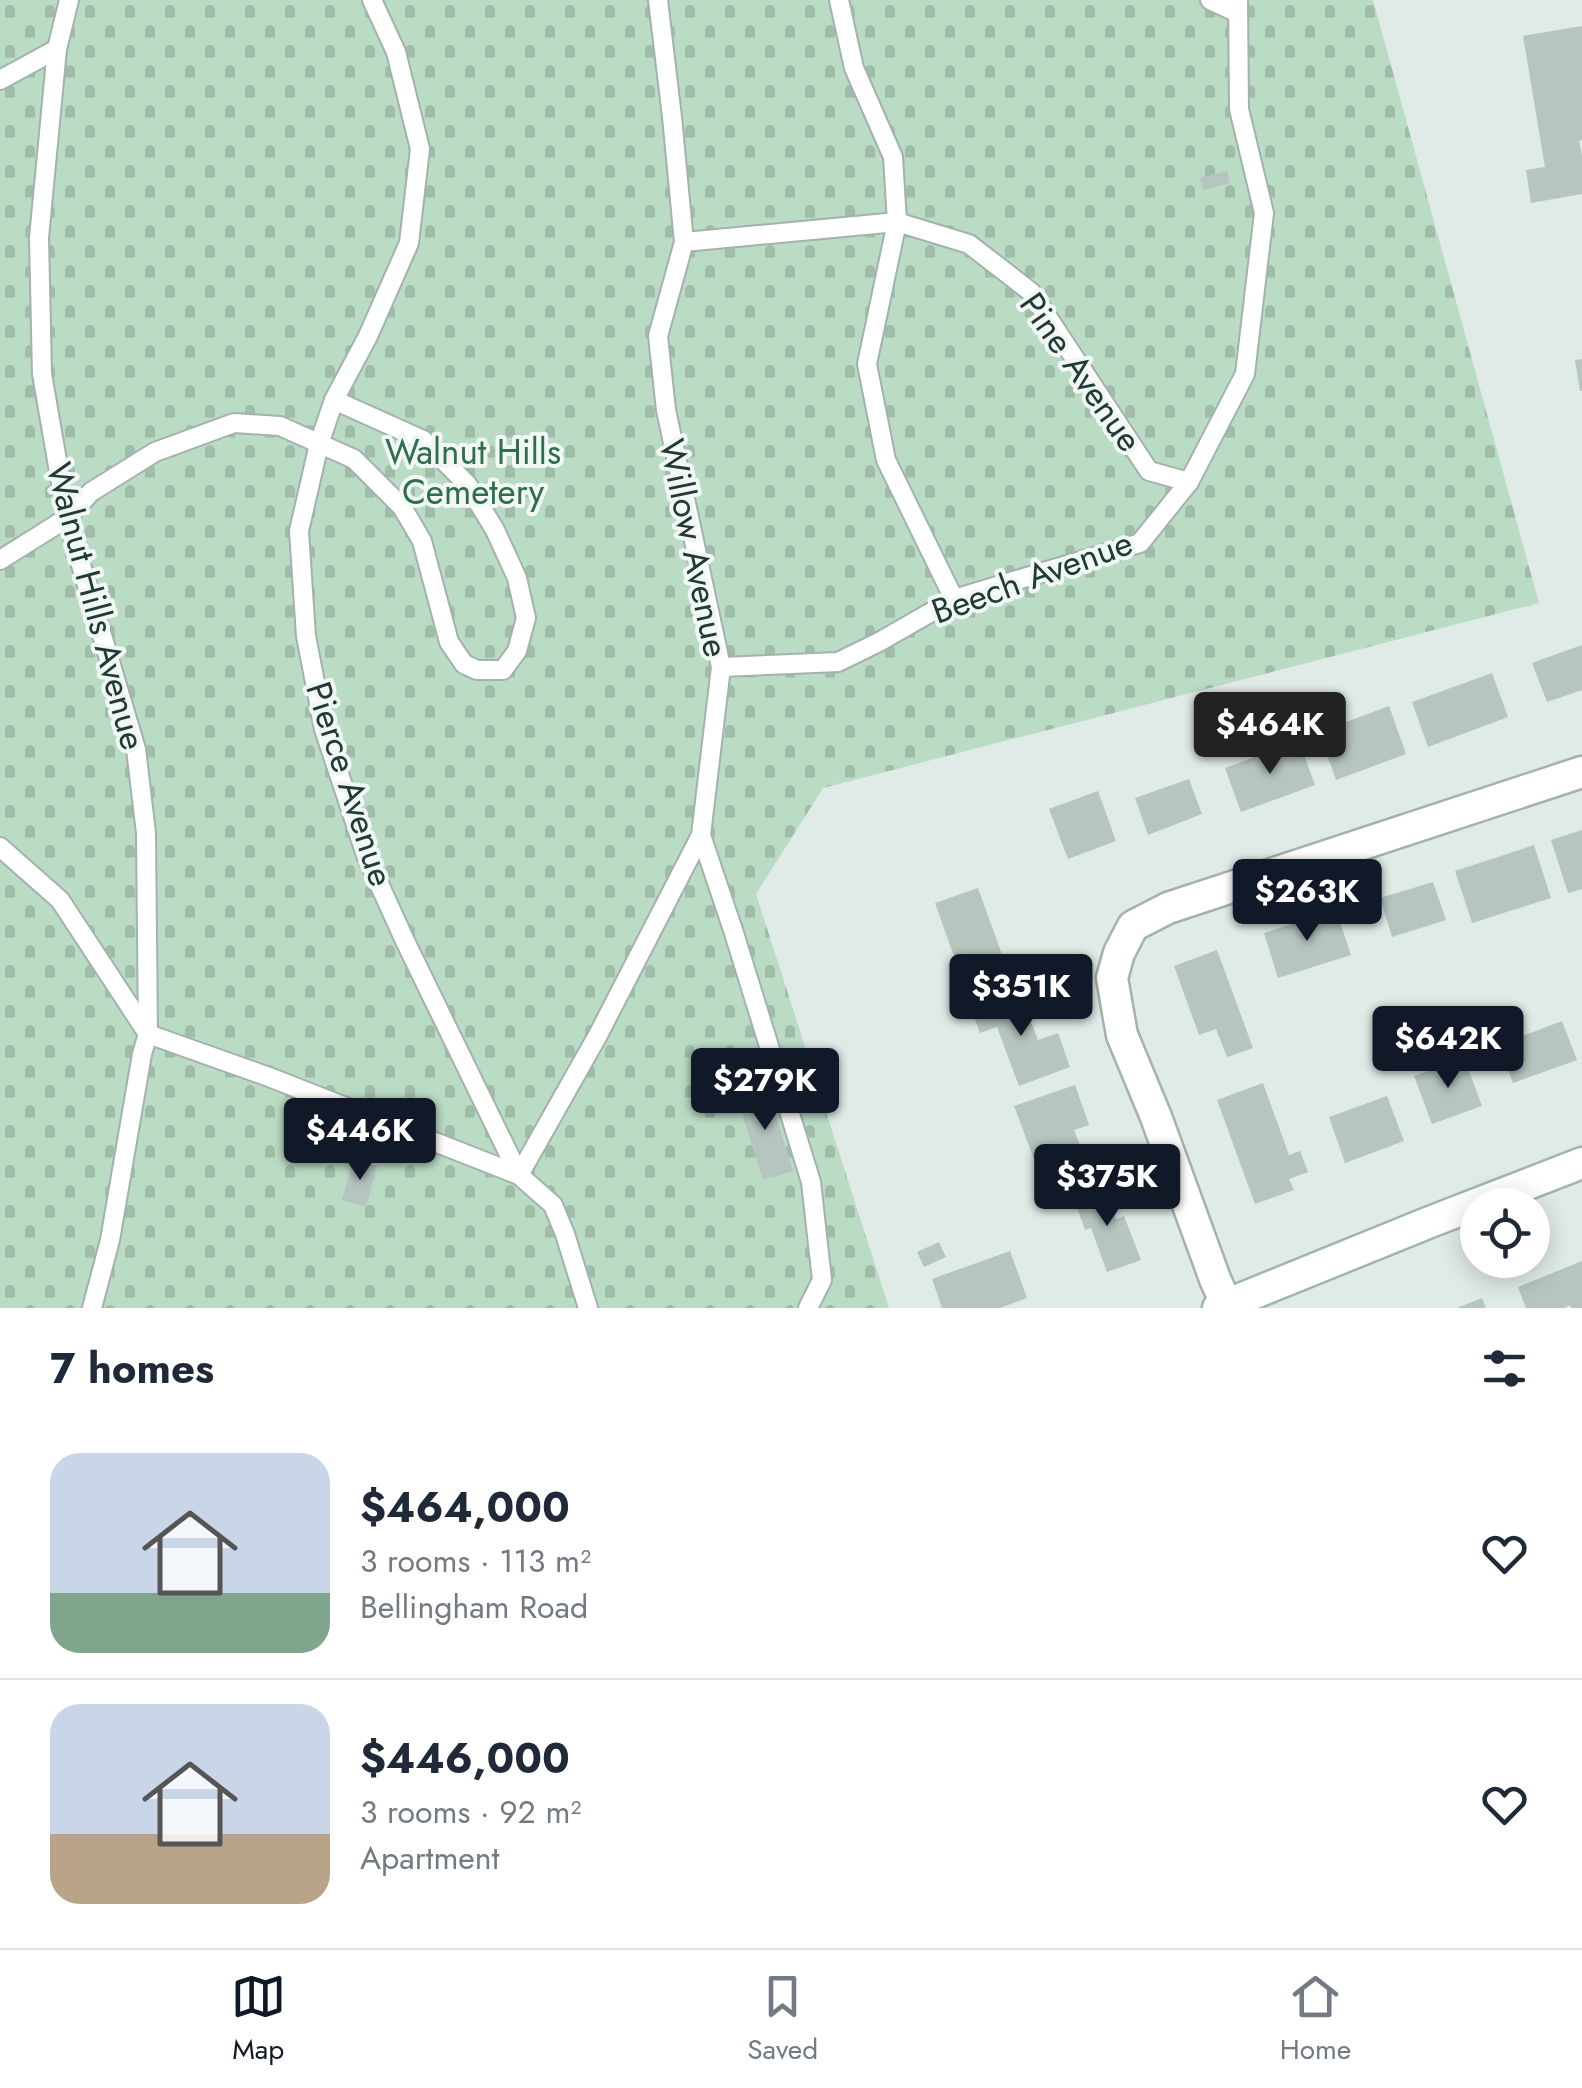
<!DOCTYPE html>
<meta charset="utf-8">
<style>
:root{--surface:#fff;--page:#f2f2f3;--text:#1f2937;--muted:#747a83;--line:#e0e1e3;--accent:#111827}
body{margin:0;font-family:Jost,sans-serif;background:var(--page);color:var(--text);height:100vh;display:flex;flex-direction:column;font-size:38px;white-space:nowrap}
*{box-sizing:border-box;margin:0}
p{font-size:32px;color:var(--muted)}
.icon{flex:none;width:55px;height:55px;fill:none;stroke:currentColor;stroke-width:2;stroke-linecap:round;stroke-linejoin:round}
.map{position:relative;height:1308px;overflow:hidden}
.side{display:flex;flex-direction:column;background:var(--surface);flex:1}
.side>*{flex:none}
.controls{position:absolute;left:1460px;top:1188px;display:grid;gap:20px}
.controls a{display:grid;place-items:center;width:90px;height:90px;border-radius:50%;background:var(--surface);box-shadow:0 5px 25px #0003;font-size:50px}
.price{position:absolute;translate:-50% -85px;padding:0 22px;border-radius:10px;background:var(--accent);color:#fff;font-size:32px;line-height:65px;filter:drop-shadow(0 2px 5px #0008)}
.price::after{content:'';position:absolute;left:50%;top:60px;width:30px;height:22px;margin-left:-15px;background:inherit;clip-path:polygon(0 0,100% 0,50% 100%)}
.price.current{background:#222;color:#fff}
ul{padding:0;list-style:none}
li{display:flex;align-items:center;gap:30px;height:250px;padding:0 50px}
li+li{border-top:2px solid var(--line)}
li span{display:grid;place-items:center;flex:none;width:280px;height:200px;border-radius:30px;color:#555}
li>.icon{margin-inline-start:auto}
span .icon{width:120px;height:120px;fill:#fffc;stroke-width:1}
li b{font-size:42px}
h2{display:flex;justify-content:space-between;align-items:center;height:120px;padding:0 50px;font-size:42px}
.tab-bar{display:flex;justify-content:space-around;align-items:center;height:140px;border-top:2px solid var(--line);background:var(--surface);font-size:28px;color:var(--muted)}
.tab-bar a{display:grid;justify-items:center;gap:5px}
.tab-bar .current{color:var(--accent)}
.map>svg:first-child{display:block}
.cemetery{fill:url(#cemetery-stones)}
.building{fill:#b6c5bf}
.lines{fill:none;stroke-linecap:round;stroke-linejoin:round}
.lane-casing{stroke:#a3b2ad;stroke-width:22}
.street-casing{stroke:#a3b2ad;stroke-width:35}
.secondary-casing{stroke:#a0b5af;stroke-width:35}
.lane{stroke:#fff;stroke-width:18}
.street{stroke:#fff;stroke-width:30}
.secondary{stroke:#fff;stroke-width:30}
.labels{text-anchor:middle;stroke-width:8;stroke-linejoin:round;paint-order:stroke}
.street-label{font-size:35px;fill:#223a34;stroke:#f0f7f4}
.park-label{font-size:35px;fill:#2e6e4a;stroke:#f0f7f4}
</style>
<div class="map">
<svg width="1582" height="1308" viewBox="0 0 1582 1308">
<defs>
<pattern id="cemetery-stones" width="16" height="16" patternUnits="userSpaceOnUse" patternTransform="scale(2.5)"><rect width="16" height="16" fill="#badbc4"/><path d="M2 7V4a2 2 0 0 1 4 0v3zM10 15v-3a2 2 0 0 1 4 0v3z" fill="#a0bda9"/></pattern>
</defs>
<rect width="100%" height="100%" fill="#e0eae6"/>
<!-- cemetery -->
<path class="cemetery" d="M0 0H1373L1539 603 823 788 756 894 889 1308H0Z"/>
<!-- building -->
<g class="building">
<path d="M1582 26V140L1579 141 1582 156V194L1531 203 1526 170 1545 167 1523 36Z"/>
<path d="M1227 171 1230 183 1203 190 1200 178Z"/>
<path d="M1582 359V391H1580L1575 360Z"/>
<path d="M1582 645V690L1547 702 1532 663Z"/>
<path d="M1492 673 1508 717 1428 747 1412 702Z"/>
<path d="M1389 706 1406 754 1336 780 1319 732Z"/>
<path d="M1299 741 1315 785 1241 812 1225 768Z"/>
<path d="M1189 779 1202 814 1148 835 1135 798Z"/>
<path d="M1098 791 1116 841 1068 859 1049 809Z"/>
<path d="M1582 830V889L1568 893 1551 840Z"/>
<path d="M1534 845 1551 898 1472 923 1455 871Z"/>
<path d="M1433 882 1446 920 1392 937 1380 898Z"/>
<path d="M978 888 1004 960 961 976 935 903Z"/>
<path d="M1336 910 1351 955 1278 978 1264 933Z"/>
<path d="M1217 950 1253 1048 1227 1057 1216 1029 1199 1035 1174 966Z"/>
<path d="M1019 991 1038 1040 1058 1033 1070 1067 1019 1086 997 1027 980 1033 971 1008Z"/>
<path d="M1562 1021 1577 1060 1513 1083 1499 1045Z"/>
<path d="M1464 1058 1482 1106 1432 1124 1414 1076Z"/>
<path d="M1263 1083 1289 1155 1300 1151 1308 1172 1289 1179 1294 1190 1255 1204 1217 1100Z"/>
<path d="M766 1085 793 1171 763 1180 736 1095Z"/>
<path d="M1075 1085 1089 1125 1074 1130 1088 1167 1043 1183 1014 1106Z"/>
<path d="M1387 1096 1404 1141 1345 1163 1329 1117Z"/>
<path d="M354 1159 377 1166 366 1207 342 1200Z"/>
<path d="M1104 1185 1116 1219 1124 1216 1141 1260 1107 1272 1091 1228 1085 1230 1073 1196Z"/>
<path d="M939 1242 946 1257 924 1267 917 1252Z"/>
<path d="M1010 1251 1027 1298 1000 1308H942L932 1279Z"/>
<path d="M1582 1261V1308H1571L1570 1305 1564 1308H1526L1518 1287Z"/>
<path d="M1482 1298 1486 1308H1457Z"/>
</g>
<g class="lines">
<defs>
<g id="lane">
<path d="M69 0 57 49 39 238 42 374 67 518 136 749 146 833 148 1034 142 1054 110 1240 92 1308"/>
<path d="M372 0 396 52 420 149 409 243 368 336 334 400 319 444 299 531 306 636 324 729 366 855 405 941 519 1175 553 1205 565 1234 588 1308"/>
<path d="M839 0 854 68 893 157 897 222 867 364 886 460 954 599"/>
<path d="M1210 0 1238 13"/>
<path d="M0 80 57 49"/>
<path d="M684 242 897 222 969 244 1031 292 1149 471 1189 482"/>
<path d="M0 560 67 518 91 492 155 452 234 423 280 426 354 459 402 507 422 541 449 642 464 664 477 670H503L517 651 526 618 517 578 495 530 467 484 423 440 334 400"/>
<path d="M721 667 838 662 879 642 954 599 1140 543 1189 482 1245 374 1264 213 1239 109 1238 0"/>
<path d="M701 835 734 933 811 1182 822 1280 808 1308"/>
<path d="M0 847 60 900 148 1034"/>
<path d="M148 1034 269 1077 519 1175"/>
<path d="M519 1175 598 1035 701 835 721 667 666 410 658 336 684 242 672 117 658 0"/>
</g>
<path id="street" d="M1228 1308 1215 1279 1156 1117 1122 1035 1112 978 1119 953 1133 926 1168 908 1582 772"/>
<path id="secondary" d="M1218 1308 1430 1222 1582 1163"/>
</defs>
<!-- lane casing -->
<use href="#lane" class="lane-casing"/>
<!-- street casing -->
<use href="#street" class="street-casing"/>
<!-- secondary casing -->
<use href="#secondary" class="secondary-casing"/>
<!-- lane -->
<use href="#lane" class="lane"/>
<!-- street -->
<use href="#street" class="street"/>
<!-- secondary -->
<use href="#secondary" class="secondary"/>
</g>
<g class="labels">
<!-- street labels -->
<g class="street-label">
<text transform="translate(1081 372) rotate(55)" y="12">Pine Avenue</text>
<text transform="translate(694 548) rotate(78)" y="12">Willow Avenue</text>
<text transform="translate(1032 577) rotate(-20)" y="12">Beech Avenue</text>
<text transform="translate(96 606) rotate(75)" y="12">Walnut Hills Avenue</text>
<text transform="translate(350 784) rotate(72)" y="12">Pierce Avenue</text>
</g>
<!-- park labels -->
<g class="park-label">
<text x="473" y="464">Walnut Hills<tspan x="473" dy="40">Cemetery</tspan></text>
</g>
</g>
</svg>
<div class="controls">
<a><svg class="icon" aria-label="locate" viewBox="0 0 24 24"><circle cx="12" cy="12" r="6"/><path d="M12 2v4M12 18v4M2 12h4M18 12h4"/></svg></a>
</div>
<b class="price current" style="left:1270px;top:777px">$464K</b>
<b class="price" style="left:1307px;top:944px">$263K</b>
<b class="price" style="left:1021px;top:1039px">$351K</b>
<b class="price" style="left:1448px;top:1091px">$642K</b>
<b class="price" style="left:765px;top:1133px">$279K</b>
<b class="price" style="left:360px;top:1183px">$446K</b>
<b class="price" style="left:1107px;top:1229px">$375K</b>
</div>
<section class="side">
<h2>7 homes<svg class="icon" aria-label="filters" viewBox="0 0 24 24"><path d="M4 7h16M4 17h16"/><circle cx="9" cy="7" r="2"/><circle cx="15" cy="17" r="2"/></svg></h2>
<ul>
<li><span style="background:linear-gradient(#c9d6e8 70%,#7fa58c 0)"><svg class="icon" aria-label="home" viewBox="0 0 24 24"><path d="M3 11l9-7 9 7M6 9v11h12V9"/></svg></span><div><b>$464,000</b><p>3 rooms · 113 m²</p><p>Bellingham Road</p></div><svg class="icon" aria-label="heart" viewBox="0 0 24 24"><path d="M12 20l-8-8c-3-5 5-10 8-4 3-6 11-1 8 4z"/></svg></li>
<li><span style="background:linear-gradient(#c9d6e8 65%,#b9a48a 0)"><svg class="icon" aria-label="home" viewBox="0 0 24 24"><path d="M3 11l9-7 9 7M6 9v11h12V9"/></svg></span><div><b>$446,000</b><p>3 rooms · 92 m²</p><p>Apartment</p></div><svg class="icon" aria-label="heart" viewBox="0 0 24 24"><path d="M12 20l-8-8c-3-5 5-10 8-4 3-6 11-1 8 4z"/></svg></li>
</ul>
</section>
<nav class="tab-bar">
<a class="current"><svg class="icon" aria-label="map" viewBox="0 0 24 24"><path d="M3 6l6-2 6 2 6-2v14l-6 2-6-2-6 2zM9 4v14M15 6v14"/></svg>Map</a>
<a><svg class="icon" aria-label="saved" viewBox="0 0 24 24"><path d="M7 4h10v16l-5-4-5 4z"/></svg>Saved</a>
<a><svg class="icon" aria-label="home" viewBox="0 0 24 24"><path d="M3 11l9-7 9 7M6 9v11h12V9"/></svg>Home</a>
</nav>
